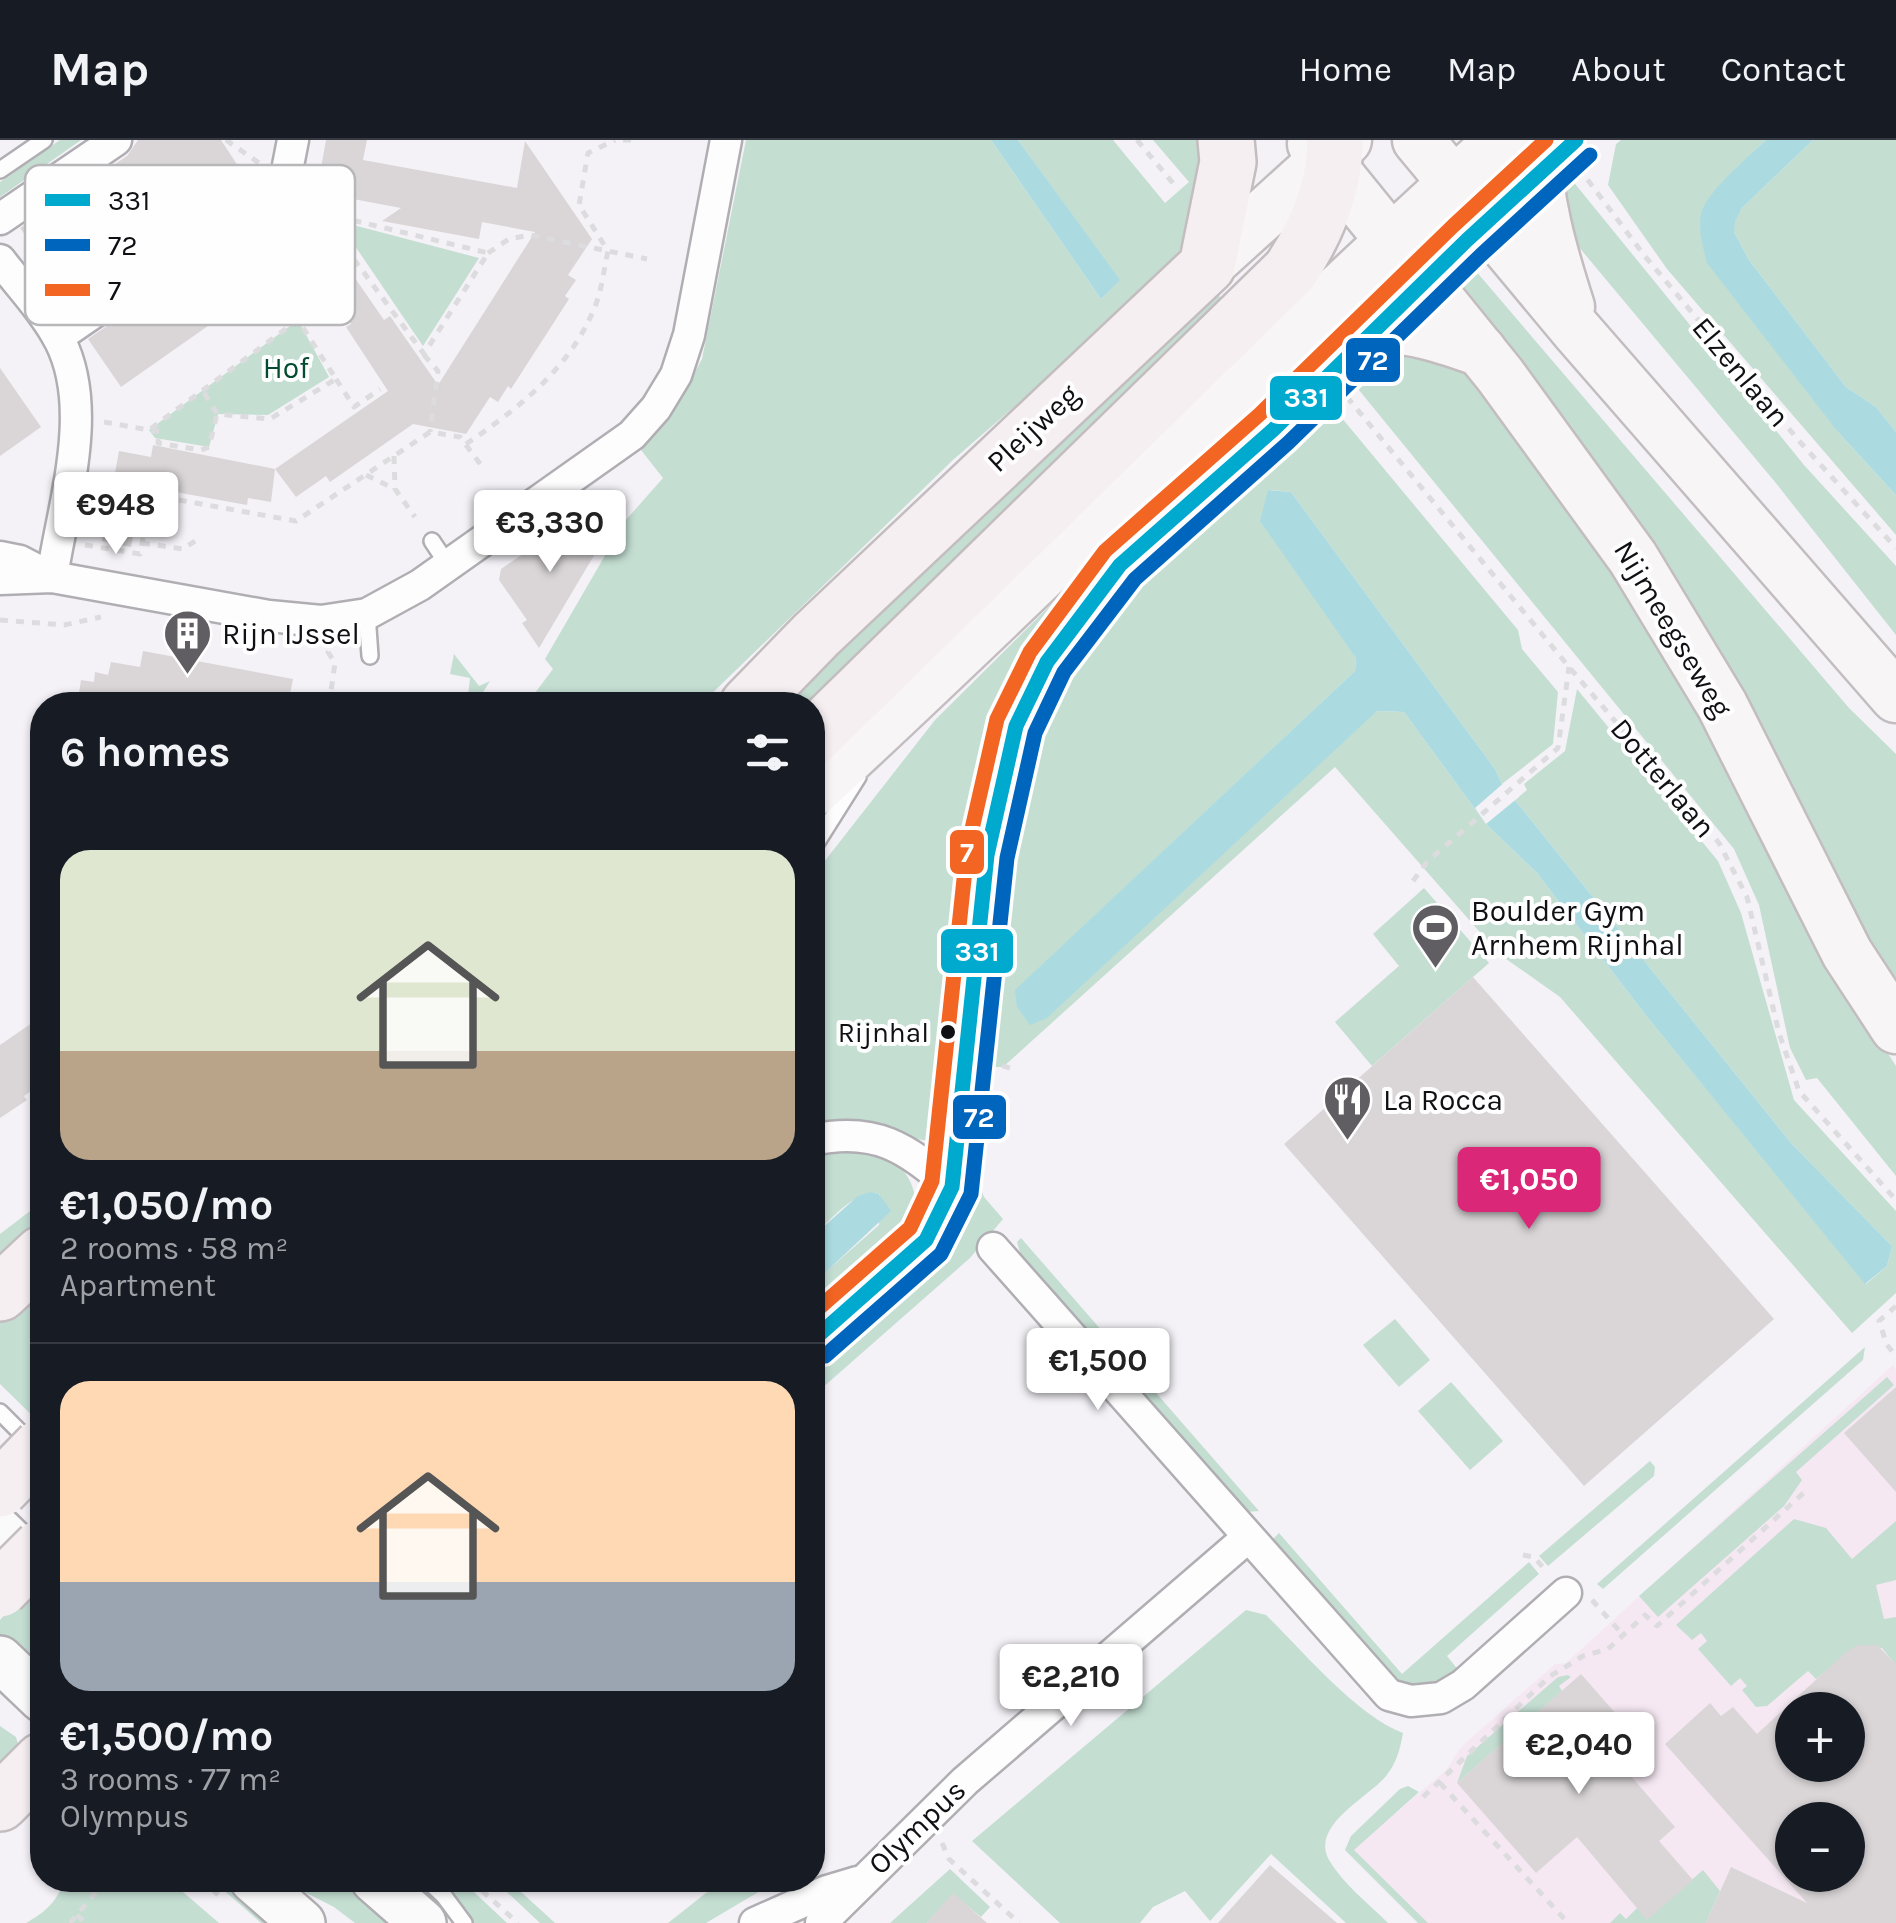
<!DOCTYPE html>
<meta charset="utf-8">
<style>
:root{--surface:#171b24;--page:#20242c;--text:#f1f3f6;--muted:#9ea1a6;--line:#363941;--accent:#db2777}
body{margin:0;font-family:Karla,sans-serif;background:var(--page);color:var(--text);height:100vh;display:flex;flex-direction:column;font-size:38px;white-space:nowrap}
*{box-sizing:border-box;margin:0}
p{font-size:32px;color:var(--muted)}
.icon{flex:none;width:55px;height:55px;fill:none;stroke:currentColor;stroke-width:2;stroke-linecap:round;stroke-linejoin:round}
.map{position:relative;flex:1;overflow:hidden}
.details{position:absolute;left:30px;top:552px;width:795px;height:1200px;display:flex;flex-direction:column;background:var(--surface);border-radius:40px;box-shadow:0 2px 8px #0004}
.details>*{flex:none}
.buttons{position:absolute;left:1775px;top:1552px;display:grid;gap:20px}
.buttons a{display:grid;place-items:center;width:90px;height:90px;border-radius:50%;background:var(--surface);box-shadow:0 2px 8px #0004;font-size:50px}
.price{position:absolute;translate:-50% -85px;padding:0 22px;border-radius:10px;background:#fff;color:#222;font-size:32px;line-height:65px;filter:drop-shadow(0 2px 5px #0008)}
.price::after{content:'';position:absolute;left:50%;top:60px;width:30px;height:22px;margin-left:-15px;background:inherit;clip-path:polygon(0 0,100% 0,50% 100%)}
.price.on{background:var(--accent);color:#fff}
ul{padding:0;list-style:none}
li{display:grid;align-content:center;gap:20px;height:530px;padding:0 30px}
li+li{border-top:2px solid var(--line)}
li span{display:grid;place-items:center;height:310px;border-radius:30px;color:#555}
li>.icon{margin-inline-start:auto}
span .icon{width:180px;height:180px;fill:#fffc;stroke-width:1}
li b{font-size:42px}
h2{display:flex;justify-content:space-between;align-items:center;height:120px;padding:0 30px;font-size:42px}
header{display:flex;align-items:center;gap:60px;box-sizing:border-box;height:140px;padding:0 50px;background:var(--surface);border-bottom:2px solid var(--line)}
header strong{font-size:48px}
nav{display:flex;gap:55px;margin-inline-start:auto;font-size:35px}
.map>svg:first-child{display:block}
.education{fill:#f5e8f2;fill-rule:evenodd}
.green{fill:#c4ded2}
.water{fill:#abdbe1}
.pier{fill:#f4f2f7}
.building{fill:#dad6d8;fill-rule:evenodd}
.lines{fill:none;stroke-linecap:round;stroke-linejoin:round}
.lane-casing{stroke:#b0aeb3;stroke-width:20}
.street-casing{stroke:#b0aeb3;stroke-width:35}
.secondary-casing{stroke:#b0aeb3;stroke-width:50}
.primary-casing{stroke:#c3bdc0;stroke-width:55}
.highway-casing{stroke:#c3bdc0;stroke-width:60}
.path{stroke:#dcdcde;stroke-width:5;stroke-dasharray:8 8;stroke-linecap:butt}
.lane{stroke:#fdfdfe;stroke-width:15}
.street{stroke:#fdfdfe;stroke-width:30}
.secondary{stroke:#fbfafa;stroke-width:45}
.primary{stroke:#f8f5f6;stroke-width:50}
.highway{stroke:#f5eff1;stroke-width:55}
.highway-bridge-casing{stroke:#c3bdc0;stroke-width:60;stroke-linecap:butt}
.highway-bridge{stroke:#f5eff1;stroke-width:55}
.bus-1-casing{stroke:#fefefe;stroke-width:22}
.bus-2-casing{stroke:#fefefe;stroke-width:22}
.bus-3-casing{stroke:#fefefe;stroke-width:22}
.bus-1{stroke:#00a9ce;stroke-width:15}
.bus-2{stroke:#0065bd;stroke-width:15}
.bus-3{stroke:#f26522;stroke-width:15}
.bus-dot{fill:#100f13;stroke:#fefefe;stroke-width:4}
.labels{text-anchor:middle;stroke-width:8;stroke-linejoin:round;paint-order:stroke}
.bus-label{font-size:28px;fill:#100f13;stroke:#fefefe;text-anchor:end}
.park-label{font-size:30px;fill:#034c31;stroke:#fefefe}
.street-label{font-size:30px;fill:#100f13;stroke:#fefefe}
.poi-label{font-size:30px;fill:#100f13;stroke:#fefefe;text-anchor:start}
.key{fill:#fefefe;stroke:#b7b6b8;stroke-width:2.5}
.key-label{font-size:28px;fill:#100f13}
.line-badge{stroke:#fefefe;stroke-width:4}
.badge-label{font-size:28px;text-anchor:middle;font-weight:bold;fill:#fff}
</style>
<header>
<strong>Map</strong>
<nav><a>Home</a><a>Map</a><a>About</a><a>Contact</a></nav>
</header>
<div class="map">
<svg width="1896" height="1783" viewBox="0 0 1896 1783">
<rect width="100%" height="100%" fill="#f4f2f7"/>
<!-- education -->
<path class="education" d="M1893 1225 1896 1229V1783H1428L1353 1710 1446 1630 1461 1607 1555 1524 1566 1523ZM1792 1570H1848V1625H1792ZM1792 1680H1848V1735H1792Z"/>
<!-- green -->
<g class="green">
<path d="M60 0H81L0 57V42Z"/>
<path d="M746 0H991L1101 159 1119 140 1018 0H1113L1165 63 1189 42 1153 0H1206L1193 84 1173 123 1129 167 954 319 700 565H526L553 529 545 519 625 381 663 338 641 310 670 278 702 219Z"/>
<path d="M1621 0H1766L1736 28 1702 71 1838 292 1896 355V395L1667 129 1608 45 1616 4Z"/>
<path d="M1813 0H1896V292L1876 267 1846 247 1749 120 1734 92V81L1742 68Z"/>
<path d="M1567 34 1804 325 1896 426V495L1775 342 1573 100 1557 46Z"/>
<path d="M338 81 479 118 423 206Z"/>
<path d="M1469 123 1849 568 1896 614V848L1447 143Z"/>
<path d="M1210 144 1227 166 812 565H777Z"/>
<path d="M298 180 329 237 268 275 218 274 209 307 155 298 149 290Z"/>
<path d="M1388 197H1402L1485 242 1676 525 1856 864 1896 926V1036L1817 938 1806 940 1790 908 1759 765 1734 709 1354 244 1331 265 1518 490 1522 509 1558 552 1553 604 1502 644 1495 629 1291 352 1269 350 1356 518 1355 531 1016 850 1377 571 1404 572 1486 684 1537 733 1644 873 1866 1144 1887 1126 1892 1106 1791 1003 1515 660 1527 650 1524 644 1565 611 1577 549 1718 721 1741 773 1794 960 1896 1071V1153L1852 1193 1560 857 1499 814 1335 627 1003 927H990L1034 593 1055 533 1072 503Z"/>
<path d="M1118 398 1121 404C1081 443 1042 481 1016 532 973 615 969 737 960 829 954 887 944 945 935 1002L911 998 878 984 813 983V736L935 580Z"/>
<path d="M454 514 479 546 490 541 475 565H467L470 538 450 534Z"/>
<path d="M1424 748 1489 823 1372 926 1335 882 1399 826 1373 794Z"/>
<path d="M868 1011C904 1019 916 1042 918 1077L895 1107 813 1181 812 1144 879 1085 880 1054C854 1049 830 1081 813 1096V1016Z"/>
<path d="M979 1045 984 1057 1003 1079 970 1118 813 1256 812 1218 943 1104 952 1101Z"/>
<path d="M42 1062V1096L0 1136V1094Z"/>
<path d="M1021 1098 1259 1371 1246 1372 1021 1116 1017 1102Z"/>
<path d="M42 1135V1285L0 1244V1176Z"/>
<path d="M1395 1179 1430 1220 1399 1247 1363 1205Z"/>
<path d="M1865 1207 1863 1220 1603 1449 1597 1444Z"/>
<path d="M1887 1237 1894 1245 1796 1332 1802 1340 1784 1366 1658 1477 1639 1456Z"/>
<path d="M1451 1242 1503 1301 1470 1330 1418 1271Z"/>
<path d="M1650 1321 1655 1327 1654 1336 1548 1426 1539 1416Z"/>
<path d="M1794 1379 1826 1388 1852 1419 1896 1381V1440L1876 1445 1884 1479 1896 1477V1525L1882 1508 1858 1505 1816 1539 1808 1531 1767 1566 1756 1567 1742 1550 1747 1546 1740 1538 1731 1546 1698 1509 1707 1501 1701 1493 1692 1500 1676 1485Z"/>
<path d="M1279 1393 1402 1534 1529 1422 1539 1434 1447 1516 1459 1531C1437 1545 1417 1553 1393 1539L1275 1405 1274 1398Z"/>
<path d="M30 1445 42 1458V1534L0 1495V1480Z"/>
<path d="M1246 1470 1266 1475C1303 1511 1356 1575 1403 1593 1400 1609 1397 1622 1386 1636 1368 1658 1310 1685 1329 1720 1343 1744 1369 1764 1388 1783H1346L1271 1714 1210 1781 1185 1751 1153 1767 1140 1783H1060L972 1701Z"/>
<path d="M1568 1535 1571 1537 1559 1546 1562 1551 1457 1643 1467 1616 1558 1537Z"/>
<path d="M0 1586 16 1597 20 1612 0 1638Z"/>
<path d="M1408 1646 1419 1652 1354 1710 1428 1783H1418L1345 1710 1351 1696 1400 1649Z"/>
<path d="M950 1729 990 1767 981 1777 953 1754 927 1783H890Z"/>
<path d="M1703 1730 1720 1751 1706 1783H1610L1620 1773 1626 1779 1637 1768 1647 1779Z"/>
<path d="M65 1740H169L219 1783H26C46 1772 57 1761 65 1740Z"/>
<path d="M212 1740H233L283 1783H261Z"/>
<path d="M281 1740H351L400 1783H355L334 1767Z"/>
<path d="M444 1740H461L507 1783H474Z"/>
<path d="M494 1740H508L555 1783H540Z"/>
<path d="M738 1740H779L706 1783H668L706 1753Z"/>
</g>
<!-- water -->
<g class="water">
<path d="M991 0H1018L1120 140 1101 159Z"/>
<path d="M1766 0H1813L1742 68 1735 81 1734 92 1749 120 1846 247 1876 267 1896 292V355L1838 292 1707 123C1703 106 1698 91 1701 74 1706 52 1749 16 1766 0Z"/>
<path d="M1268 350 1291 352 1495 629 1502 644 1791 1003 1892 1106 1887 1126 1865 1144 1644 873 1537 733 1486 684 1404 572 1377 571 1047 878 1030 885 1017 867 1015 850 1355 531 1356 518 1260 381Z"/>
<path d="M870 1052 879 1054 891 1071 813 1144V1096L858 1056Z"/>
</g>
<!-- pier -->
<path class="pier" d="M1506 641 1519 657 1486 684 1475 668Z"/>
<!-- building -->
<g class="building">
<path d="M138 0H221L242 32 233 39 240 49 221 62 214 52 56 161 35 131 46 123 20 88 127 16Z"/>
<path d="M326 0H367L363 20 517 48 525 1 592 99 568 135 576 140 565 156 569 159 511 249 508 246 498 262 490 257 466 294 413 284 330 342 326 336 296 357 275 329 271 362 248 358 247 365 148 347 145 372 138 370 131 407 102 401 106 380 101 378 109 332 115 333 119 311 151 317 153 305 275 329 388 251 346 187 351 184 327 149 322 152 309 132 295 142 284 126 211 176 215 181 121 247 88 199 246 90 254 101 264 94 272 106 291 93 308 120 315 88 333 114 337 112 384 180 390 176 438 245 535 92 482 82 479 99 382 81 401 68 321 53 324 40 319 39Z"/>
<path d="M0 228 41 287 0 316Z"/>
<path d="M581 374 602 402 539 508 522 483 527 480 499 440 501 429Z"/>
<path d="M143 511 293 539 288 565H77L81 540 94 542 95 532 108 535 111 522 140 527Z"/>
<path d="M1473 837 1774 1179 1584 1346 1284 1004Z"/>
<path d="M42 876V943L24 956 27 960 0 978V905Z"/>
<path d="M1896 1247V1352L1844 1293Z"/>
<path d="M1858 1505H1877L1896 1524V1783H1706L1731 1727 1807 1763 1665 1604 1710 1563 1721 1576 1733 1567 1757 1594 1846 1512ZM1792 1570H1848V1625H1792ZM1792 1680H1848V1735H1792Z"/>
<path d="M1581 1534 1639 1600 1617 1620 1675 1687 1659 1701 1693 1740 1647 1780 1577 1697 1536 1733 1457 1643Z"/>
<path d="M1270 1725 1337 1783H1218Z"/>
<path d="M953 1753 987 1783H927Z"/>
</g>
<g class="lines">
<defs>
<g id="lane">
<path d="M1547 27 1576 0"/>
<path d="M0 30 44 0"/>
<path d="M1387 177 1527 46"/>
<path d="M432 401 448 425"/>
<path d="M367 474 370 516"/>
<path d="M812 710 858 637"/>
<path d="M812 1201 926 1100 952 1047 987 715 1016 586 1047 522 1120 425 1274 289 1357 208"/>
<path d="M0 1272 32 1304"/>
<path d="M427 1740 444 1756 464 1783"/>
</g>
<g id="street">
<path d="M0 79 116 0"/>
<path d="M0 120C20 146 45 172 60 201 95 270 63 364 52 437"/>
<path d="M58 197 285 41 293 0"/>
<path d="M0 417 20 421 45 434"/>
<path d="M0 439 52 437 269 476 321 481 367 474 420 445 632 295 656 268 676 235 689 195 726 0"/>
<path d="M812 1000C876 986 906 1008 952 1047"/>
<path d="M993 1108 1389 1555 1411 1561 1441 1558 1463 1545 1566 1453"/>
<path d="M755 1783 827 1751 857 1742"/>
<path d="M821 1783 965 1641 1247 1398"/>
</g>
<g id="secondary">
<path d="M0 1391 42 1432"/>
<path d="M0 1519 42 1559"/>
<path d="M253 1740 302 1783"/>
<path d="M374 1740 423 1783"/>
</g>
<g id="primary">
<path d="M1418 0 1577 191 1896 557"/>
<path d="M1535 0C1536 59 1551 111 1569 167"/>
<path d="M1313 4 1500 235 1633 418 1722 565 1847 813 1896 888"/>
<path d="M1207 126 1346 0"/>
<path d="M1288 227C1355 171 1406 184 1481 211"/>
<path d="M812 652C1045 438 1266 212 1501 0"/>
</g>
<g id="highway">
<path d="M748 565 816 495 1207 126 1228 22 1226 0"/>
<path d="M812 598 1290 131C1316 92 1335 48 1335 0"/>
<path d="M0 1153 42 1114"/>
<path d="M0 1663 42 1621"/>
</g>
</defs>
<!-- lane casing -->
<use href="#lane" class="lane-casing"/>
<!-- street casing -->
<use href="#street" class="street-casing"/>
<!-- secondary casing -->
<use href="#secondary" class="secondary-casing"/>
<!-- primary casing -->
<use href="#primary" class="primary-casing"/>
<!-- highway casing -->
<use href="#highway" class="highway-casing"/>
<!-- path -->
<g class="path">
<path d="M226 0 259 23"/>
<path d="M623 0H638"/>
<path d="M1137 0 1177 48"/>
<path d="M1578 27 1644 115 1800 302 1896 408"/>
<path d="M303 58 319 72 424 214 488 113 319 72"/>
<path d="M488 113 509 99 530 95 647 119"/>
<path d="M424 215 438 231 430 292"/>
<path d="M336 239 354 267 380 249"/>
<path d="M1347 257 1569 527 1719 703 1747 757 1779 893 1799 951 1896 1060"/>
<path d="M104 282 149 290 298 180 336 239 270 279 217 274 203 251"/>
<path d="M151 291H159L158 303 201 310 209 307 217 274"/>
<path d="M466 304C519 268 572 227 596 164 602 148 604 129 608 111L579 65 588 13 615 0"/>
<path d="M394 316 395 349 415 377"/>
<path d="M366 335 395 349"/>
<path d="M584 359 597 378 605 382"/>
<path d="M142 403 183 409 195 401"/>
<path d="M85 405 140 414 151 355 296 381 430 292 460 297 484 329"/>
<path d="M0 480 64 485 101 477"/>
<path d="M329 565 335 523 328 512 331 508"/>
<path d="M1413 741 1427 722 1558 608 1569 527"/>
<path d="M987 921 1016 930"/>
<path d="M1896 1166 1879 1181 1887 1205 1896 1216"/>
<path d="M1523 1415 1534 1417 1547 1432"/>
<path d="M1592 1460 1623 1495"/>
<path d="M1440 1643 1568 1783"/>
<path d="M1423 1657 1549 1537 1583 1516 1608 1509 1645 1475 1657 1486 1809 1348"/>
<path d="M942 1703 949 1719 1019 1783"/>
<path d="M202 1740 218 1755"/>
<path d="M470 1740 518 1783"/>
<path d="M77 1775 86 1783"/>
<path d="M70 1783 106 1740"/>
</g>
<!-- lane -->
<use href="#lane" class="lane"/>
<!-- street -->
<use href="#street" class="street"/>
<!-- secondary -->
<use href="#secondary" class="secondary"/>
<!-- primary -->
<use href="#primary" class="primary"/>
<!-- highway -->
<use href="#highway" class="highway"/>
<defs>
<g id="highway-bridge">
<path d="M0 1349 42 1306"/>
<path d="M0 1449 42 1407"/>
</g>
</defs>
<!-- highway-bridge casing -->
<use href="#highway-bridge" class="highway-bridge-casing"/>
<!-- highway-bridge -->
<use href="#highway-bridge" class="highway-bridge"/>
<defs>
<path id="bus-1" d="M812 1201 926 1100 952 1047 987 715 1016 586 1047 522 1120 425 1274 289 1467 100 1576 0"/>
<path id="bus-2" d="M825 1216 941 1114 971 1054 1007 718 1035 593 1064 532 1135 439 1288 303 1481 115 1590 15"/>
<path id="bus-3" d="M812 1174 910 1088 932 1041 967 711 997 579 1030 512 1105 411 1260 274 1453 86 1546 0"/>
</defs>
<!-- bus-1 casing -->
<use href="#bus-1" class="bus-1-casing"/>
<!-- bus-2 casing -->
<use href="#bus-2" class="bus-2-casing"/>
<!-- bus-3 casing -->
<use href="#bus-3" class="bus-3-casing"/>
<!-- bus-1 -->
<use href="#bus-1" class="bus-1"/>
<!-- bus-2 -->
<use href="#bus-2" class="bus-2"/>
<!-- bus-3 -->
<use href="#bus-3" class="bus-3"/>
</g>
<!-- icons -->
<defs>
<symbol id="building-pin" viewBox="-11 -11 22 30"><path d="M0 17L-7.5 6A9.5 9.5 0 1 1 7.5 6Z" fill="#605e63" stroke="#fefefe"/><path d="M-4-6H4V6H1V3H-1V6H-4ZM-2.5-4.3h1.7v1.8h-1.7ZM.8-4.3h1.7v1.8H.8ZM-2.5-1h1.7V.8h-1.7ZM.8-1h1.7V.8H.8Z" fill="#fff"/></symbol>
<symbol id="stadium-pin" viewBox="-11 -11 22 30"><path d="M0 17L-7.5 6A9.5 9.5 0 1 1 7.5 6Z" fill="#605e63" stroke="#fefefe"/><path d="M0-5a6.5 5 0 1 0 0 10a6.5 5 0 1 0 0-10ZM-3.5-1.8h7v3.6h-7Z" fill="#fff"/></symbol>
<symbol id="restaurant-pin" viewBox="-11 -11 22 30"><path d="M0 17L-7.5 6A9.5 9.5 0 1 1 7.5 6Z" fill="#605e63" stroke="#fefefe"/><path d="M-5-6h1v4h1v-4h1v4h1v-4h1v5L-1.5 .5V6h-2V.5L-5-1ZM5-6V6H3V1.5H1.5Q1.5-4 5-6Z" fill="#fff"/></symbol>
</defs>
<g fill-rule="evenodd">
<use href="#building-pin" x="160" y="466" width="55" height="75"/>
<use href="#stadium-pin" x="1408" y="760" width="55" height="75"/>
<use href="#restaurant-pin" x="1320" y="932" width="55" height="75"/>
</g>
<!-- markers -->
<circle class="bus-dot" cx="948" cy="892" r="9"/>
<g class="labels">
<!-- bus labels -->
<g class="bus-label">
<text x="929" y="902">Rijnhal</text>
</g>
<!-- park labels -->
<g class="park-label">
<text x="286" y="238">Hof</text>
</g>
<!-- street labels -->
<g class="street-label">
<text transform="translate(1741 232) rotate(50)" y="10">Elzenlaan</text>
<text transform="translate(1033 288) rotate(-43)" y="10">Pleijweg</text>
<text transform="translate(1673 489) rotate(59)" y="10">Nijmeegseweg</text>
<text transform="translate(1663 638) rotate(50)" y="10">Dotterlaan</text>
<text transform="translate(917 1687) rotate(-44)" y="10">Olympus</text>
</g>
<!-- poi labels -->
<g class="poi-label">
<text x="222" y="504">Rijn IJssel</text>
<text x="1471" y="781">Boulder Gym<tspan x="1471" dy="34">Arnhem Rijnhal</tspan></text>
<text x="1383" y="970">La Rocca</text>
</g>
</g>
<!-- legend -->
<rect x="25" y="25" width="330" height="160" rx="15" class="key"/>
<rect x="45" y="54" width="45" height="12" fill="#00a9ce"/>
<rect x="45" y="99" width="45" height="12" fill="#0065bd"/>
<rect x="45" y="144" width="45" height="12" fill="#f26522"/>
<g class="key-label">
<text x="108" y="70">331</text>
<text x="108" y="115">72</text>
<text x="108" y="160">7</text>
</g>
<g class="line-badge">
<rect x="1344" y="196" width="58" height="48" rx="10" fill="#0065bd"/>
<rect x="1268" y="234" width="76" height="48" rx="10" fill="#00a9ce"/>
<rect x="948" y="688" width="38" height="48" rx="10" fill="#f26522"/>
<rect x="939" y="787" width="76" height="48" rx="10" fill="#00a9ce"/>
<rect x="951" y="953" width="57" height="48" rx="10" fill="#0065bd"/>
</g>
<g class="badge-label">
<text x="1373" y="230">72</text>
<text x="1306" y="267">331</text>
<text x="967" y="722">7</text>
<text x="977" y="821">331</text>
<text x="979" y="987">72</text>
</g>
</svg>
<div class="buttons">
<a>+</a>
<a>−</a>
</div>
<b class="price" style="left:116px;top:417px">€948</b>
<b class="price" style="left:550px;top:435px">€3,330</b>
<b class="price on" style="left:1529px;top:1092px">€1,050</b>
<b class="price" style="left:1098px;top:1273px">€1,500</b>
<b class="price" style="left:1071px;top:1589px">€2,210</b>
<b class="price" style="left:1579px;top:1657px">€2,040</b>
<section class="details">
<h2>6 homes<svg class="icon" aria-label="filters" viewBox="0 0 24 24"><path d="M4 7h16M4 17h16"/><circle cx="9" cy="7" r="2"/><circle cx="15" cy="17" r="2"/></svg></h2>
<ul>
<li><span style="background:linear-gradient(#dfe7d0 65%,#b9a48a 0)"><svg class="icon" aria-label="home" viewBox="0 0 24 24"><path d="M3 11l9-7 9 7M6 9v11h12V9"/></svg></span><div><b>€1,050/mo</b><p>2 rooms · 58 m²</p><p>Apartment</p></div></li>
<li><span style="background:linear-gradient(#ffd9b3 65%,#9aa5b1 0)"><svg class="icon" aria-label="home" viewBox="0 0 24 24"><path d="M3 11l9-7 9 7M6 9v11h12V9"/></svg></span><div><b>€1,500/mo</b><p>3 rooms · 77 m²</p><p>Olympus</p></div></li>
</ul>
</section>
</div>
